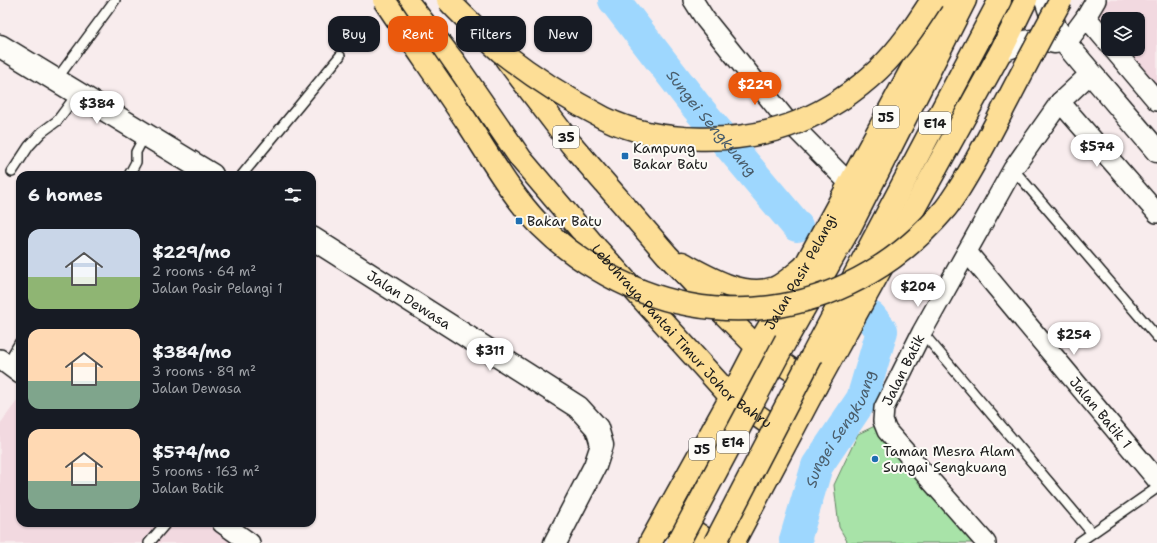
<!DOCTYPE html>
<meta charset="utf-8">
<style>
:root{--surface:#171b24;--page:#20242c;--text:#f1f3f6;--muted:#9ea1a6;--accent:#ea580c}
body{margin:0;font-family:"Shantell Sans",sans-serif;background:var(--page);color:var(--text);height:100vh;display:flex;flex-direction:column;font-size:15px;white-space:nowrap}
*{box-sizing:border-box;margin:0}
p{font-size:13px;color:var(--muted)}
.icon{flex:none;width:22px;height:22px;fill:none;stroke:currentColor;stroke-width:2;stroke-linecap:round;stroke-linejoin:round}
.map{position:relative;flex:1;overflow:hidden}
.sheet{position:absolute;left:16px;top:171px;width:300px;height:356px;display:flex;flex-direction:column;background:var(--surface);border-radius:12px;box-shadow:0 1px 3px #0004}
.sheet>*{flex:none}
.hud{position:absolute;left:328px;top:16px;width:380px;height:36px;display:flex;gap:8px}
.buttons{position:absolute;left:1101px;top:12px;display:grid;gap:8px}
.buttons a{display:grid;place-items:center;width:44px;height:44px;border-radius:8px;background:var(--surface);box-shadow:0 1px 3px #0004;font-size:20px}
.price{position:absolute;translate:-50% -34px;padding:0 9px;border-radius:14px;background:#fff;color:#222;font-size:13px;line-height:26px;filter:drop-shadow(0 1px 2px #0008)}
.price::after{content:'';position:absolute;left:50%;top:24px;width:12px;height:9px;margin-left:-6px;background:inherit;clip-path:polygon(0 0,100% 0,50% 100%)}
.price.selected{background:var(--accent);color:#fff}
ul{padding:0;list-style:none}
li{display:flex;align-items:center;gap:12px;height:100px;padding:0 12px}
li span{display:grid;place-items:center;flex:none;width:112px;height:80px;border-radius:12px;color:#555}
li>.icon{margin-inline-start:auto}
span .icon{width:48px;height:48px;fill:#fffc;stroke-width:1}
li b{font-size:17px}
h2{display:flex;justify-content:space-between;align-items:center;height:48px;padding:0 12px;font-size:17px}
.chip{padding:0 14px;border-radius:12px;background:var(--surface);box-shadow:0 1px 3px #0004;font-size:14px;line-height:36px}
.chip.selected{background:var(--accent);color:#fff}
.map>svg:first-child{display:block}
.built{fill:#f2d9e0}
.green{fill:#a8e3a8;stroke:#628062}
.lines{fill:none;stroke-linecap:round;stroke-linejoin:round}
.river{stroke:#9ed7fe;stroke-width:32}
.service-casing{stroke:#1c1c1c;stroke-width:12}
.minor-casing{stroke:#1c1c1c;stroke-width:22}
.tertiary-casing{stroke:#1c1c1c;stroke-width:25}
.primary-casing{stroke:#1c1c1c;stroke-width:25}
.trunk-casing{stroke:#1c1c1c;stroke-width:25}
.motorway-casing{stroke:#1c1c1c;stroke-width:25}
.service{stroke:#fdfcf7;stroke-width:9}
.minor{stroke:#fdfcf7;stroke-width:19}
.tertiary{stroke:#fdfcf7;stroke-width:22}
.primary{stroke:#fdde96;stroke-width:22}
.trunk{stroke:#fdde96;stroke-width:22}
.motorway{stroke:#fdde96;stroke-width:22}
.motorway-bridge-casing{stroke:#1c1c1c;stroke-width:25;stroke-linecap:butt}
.motorway-bridge{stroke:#fdde96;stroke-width:22}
.poi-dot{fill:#1f6fb2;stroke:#fdfcf7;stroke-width:1.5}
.labels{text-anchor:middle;stroke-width:4;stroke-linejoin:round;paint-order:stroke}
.shield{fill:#fdfcf7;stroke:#605f5e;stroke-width:1}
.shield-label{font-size:13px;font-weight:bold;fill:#1c1c1c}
.poi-label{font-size:14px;fill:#1c1c1c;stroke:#fdfcf7;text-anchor:start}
.street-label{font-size:14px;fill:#1c1c1c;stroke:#fdfcf7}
.water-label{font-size:15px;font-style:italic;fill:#4a5d6b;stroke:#fdfcf7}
</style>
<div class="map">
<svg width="1157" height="543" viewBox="0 0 1157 543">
<rect width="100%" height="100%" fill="#f8eced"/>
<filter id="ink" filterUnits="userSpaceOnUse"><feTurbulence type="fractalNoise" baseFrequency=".025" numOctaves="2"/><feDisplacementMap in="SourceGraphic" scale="8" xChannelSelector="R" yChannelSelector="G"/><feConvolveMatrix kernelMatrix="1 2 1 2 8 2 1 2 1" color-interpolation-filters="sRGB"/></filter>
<g filter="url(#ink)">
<!-- built -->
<g class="built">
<path d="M1103 0H1157V91L1121 49H1138V19H1108V33L1094 17Z"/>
<path d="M20 397V523H210L237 543H0V424Z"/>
</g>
<!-- green -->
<path class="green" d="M877 425 974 543H848L839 527 834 485 858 434Z"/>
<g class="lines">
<!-- river -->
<g class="river">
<path id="s1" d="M614 0 696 106 797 226"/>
<path id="s2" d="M797 543 795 540 817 466 862 399 882 331 871 317"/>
</g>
<defs>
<g id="service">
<path d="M56 80 115 0"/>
<path d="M1013 169 1157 337"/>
<path d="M12 172 29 146 42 132 57 121 78 93"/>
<path d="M129 175 136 162V152L145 135"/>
<path d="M242 175 340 56"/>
<path d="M922 332 1092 533"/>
<path d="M7 364 20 342"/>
<path d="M149 543 166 523"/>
<path d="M1078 543 1157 488"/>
</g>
<g id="minor">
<path d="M693 0 705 19 784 117 850 184"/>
<path d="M1086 17 1108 43"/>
<path d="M1066 44 1086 17 1096 0"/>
<path d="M1113 49 1157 101"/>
<path d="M1060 102 1157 213"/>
<path id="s3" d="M967 252 1157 480"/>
<path d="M0 359 20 374"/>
<path d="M222 523 250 543"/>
<path id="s4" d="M986 543 887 431 883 421 884 408 922 332 1013 169 1060 102 1091 73"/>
</g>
<g id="tertiary">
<path d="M1046 0 1055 27 1066 44 1157 151"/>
<path d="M0 46 212 175"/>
<path d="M1001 51C1019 43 1035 37 1055 42"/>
<path id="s5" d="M312 238 578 407 597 428 602 445 595 466 555 543"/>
</g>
<g id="primary">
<path d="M671 516 711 543"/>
<path id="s6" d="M650 543 731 397 757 347 805 266 949 0"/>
<path d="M733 543 816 386 1001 51 1026 0"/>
</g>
<g id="trunk">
<path id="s7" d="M406 0 455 63 521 159 598 250 731 397 788 437"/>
<path d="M506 59 571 144 667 255 709 299 757 347 816 386"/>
<path d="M682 263C708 277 743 299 775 288 786 283 795 274 805 266"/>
</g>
<g id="motorway">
<path d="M786 340 850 227 965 0"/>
<path d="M812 356 1000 0"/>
</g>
</defs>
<!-- service casing -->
<use href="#service" class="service-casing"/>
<!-- minor casing -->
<use href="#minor" class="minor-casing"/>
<!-- tertiary casing -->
<use href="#tertiary" class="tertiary-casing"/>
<!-- primary casing -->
<use href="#primary" class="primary-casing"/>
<!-- trunk casing -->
<use href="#trunk" class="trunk-casing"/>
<!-- motorway casing -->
<use href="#motorway" class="motorway-casing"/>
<!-- service -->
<use href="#service" class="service"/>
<!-- minor -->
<use href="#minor" class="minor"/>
<!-- tertiary -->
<use href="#tertiary" class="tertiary"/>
<!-- primary -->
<use href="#primary" class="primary"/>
<!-- trunk -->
<use href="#trunk" class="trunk"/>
<!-- motorway -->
<use href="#motorway" class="motorway"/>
<defs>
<g id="motorway-bridge">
<path d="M384 0C412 42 441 83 469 125 491 159 512 196 540 225 557 242 576 257 597 269 716 341 856 314 945 209 950 203 954 196 959 189 973 167 985 144 997 121 1018 80 1039 40 1061 0"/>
<path d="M448 0C458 11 469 21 480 32 486 38 493 45 500 51 532 76 567 99 604 118 659 145 741 145 798 122 827 110 856 91 879 69 900 49 916 25 932 0"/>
<path d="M678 543 786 340"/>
<path d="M715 543 812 356"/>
</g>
</defs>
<!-- motorway-bridge casing -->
<use href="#motorway-bridge" class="motorway-bridge-casing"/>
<!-- motorway-bridge -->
<use href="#motorway-bridge" class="motorway-bridge"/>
</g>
</g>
<!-- markers -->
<g class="poi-dot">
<rect x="621" y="152" width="8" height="8" rx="2"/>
<rect x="515" y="217" width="8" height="8" rx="2"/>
<circle cx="875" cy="459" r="4"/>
</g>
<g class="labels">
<!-- shield labels -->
<g class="shield">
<rect x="873" y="106" width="26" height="22" rx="3"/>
<rect x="919" y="112" width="32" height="22" rx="3"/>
<rect x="553" y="126" width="26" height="22" rx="3"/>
<rect x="717" y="431" width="32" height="22" rx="3"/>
<rect x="689" y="438" width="26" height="22" rx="3"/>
</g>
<g class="shield-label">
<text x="886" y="122">J5</text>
<text x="935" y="128">E14</text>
<text x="566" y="142">35</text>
<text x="733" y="447">E14</text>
<text x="702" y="454">J5</text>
</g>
<!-- poi labels -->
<g class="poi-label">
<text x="633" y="153">Kampung<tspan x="633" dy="16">Bakar Batu</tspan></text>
<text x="527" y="226">Bakar Batu</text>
<text x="883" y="456">Taman Mesra Alam<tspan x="883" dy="16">Sungai Sengkuang</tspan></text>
</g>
<!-- street labels -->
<g class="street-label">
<text dy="5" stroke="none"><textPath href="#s6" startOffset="310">Jalan Pasir Pelangi</textPath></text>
<text dy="5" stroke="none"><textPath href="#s5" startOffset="115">Jalan Dewasa</textPath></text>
<text dy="5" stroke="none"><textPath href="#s7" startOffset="436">Lebuhraya Pantai Timur Johor Bahru</textPath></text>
<text dy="5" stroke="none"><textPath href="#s4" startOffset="216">Jalan Batik</textPath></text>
<text dy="5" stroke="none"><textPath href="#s3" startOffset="209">Jalan Batik 1</textPath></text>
</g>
<!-- water labels -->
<g class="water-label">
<text dy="5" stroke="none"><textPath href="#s1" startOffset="157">Sungei Sengkuang</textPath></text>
<text dy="5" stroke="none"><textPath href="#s2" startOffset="125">Sungei Sengkuang</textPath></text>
</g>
</g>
</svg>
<div class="buttons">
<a><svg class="icon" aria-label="layers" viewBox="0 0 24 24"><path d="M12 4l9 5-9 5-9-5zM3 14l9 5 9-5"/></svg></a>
</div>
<b class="price selected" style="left:755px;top:106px">$229</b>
<b class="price" style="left:97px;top:125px">$384</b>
<b class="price" style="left:1097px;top:168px">$574</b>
<b class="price" style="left:918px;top:308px">$204</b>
<b class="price" style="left:1074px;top:356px">$254</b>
<b class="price" style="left:490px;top:372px">$311</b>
<div class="hud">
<a class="chip">Buy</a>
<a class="chip selected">Rent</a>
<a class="chip">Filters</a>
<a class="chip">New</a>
</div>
<section class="sheet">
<h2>6 homes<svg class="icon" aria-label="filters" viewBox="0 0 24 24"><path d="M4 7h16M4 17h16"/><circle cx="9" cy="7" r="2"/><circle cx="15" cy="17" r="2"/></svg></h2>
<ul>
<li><span style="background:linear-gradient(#c9d6e8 60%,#8fb573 0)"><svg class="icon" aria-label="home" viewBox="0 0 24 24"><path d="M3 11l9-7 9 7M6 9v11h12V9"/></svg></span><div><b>$229/mo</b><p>2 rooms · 64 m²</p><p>Jalan Pasir Pelangi 1</p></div></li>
<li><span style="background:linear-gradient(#ffd9b3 65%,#7fa58c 0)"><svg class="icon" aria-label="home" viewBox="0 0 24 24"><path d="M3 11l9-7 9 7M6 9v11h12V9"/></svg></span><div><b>$384/mo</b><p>3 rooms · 89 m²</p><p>Jalan Dewasa</p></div></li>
<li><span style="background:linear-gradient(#ffd9b3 65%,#7fa58c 0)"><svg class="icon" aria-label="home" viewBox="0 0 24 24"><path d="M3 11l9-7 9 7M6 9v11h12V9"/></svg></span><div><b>$574/mo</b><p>5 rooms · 163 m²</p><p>Jalan Batik</p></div></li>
</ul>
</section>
</div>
